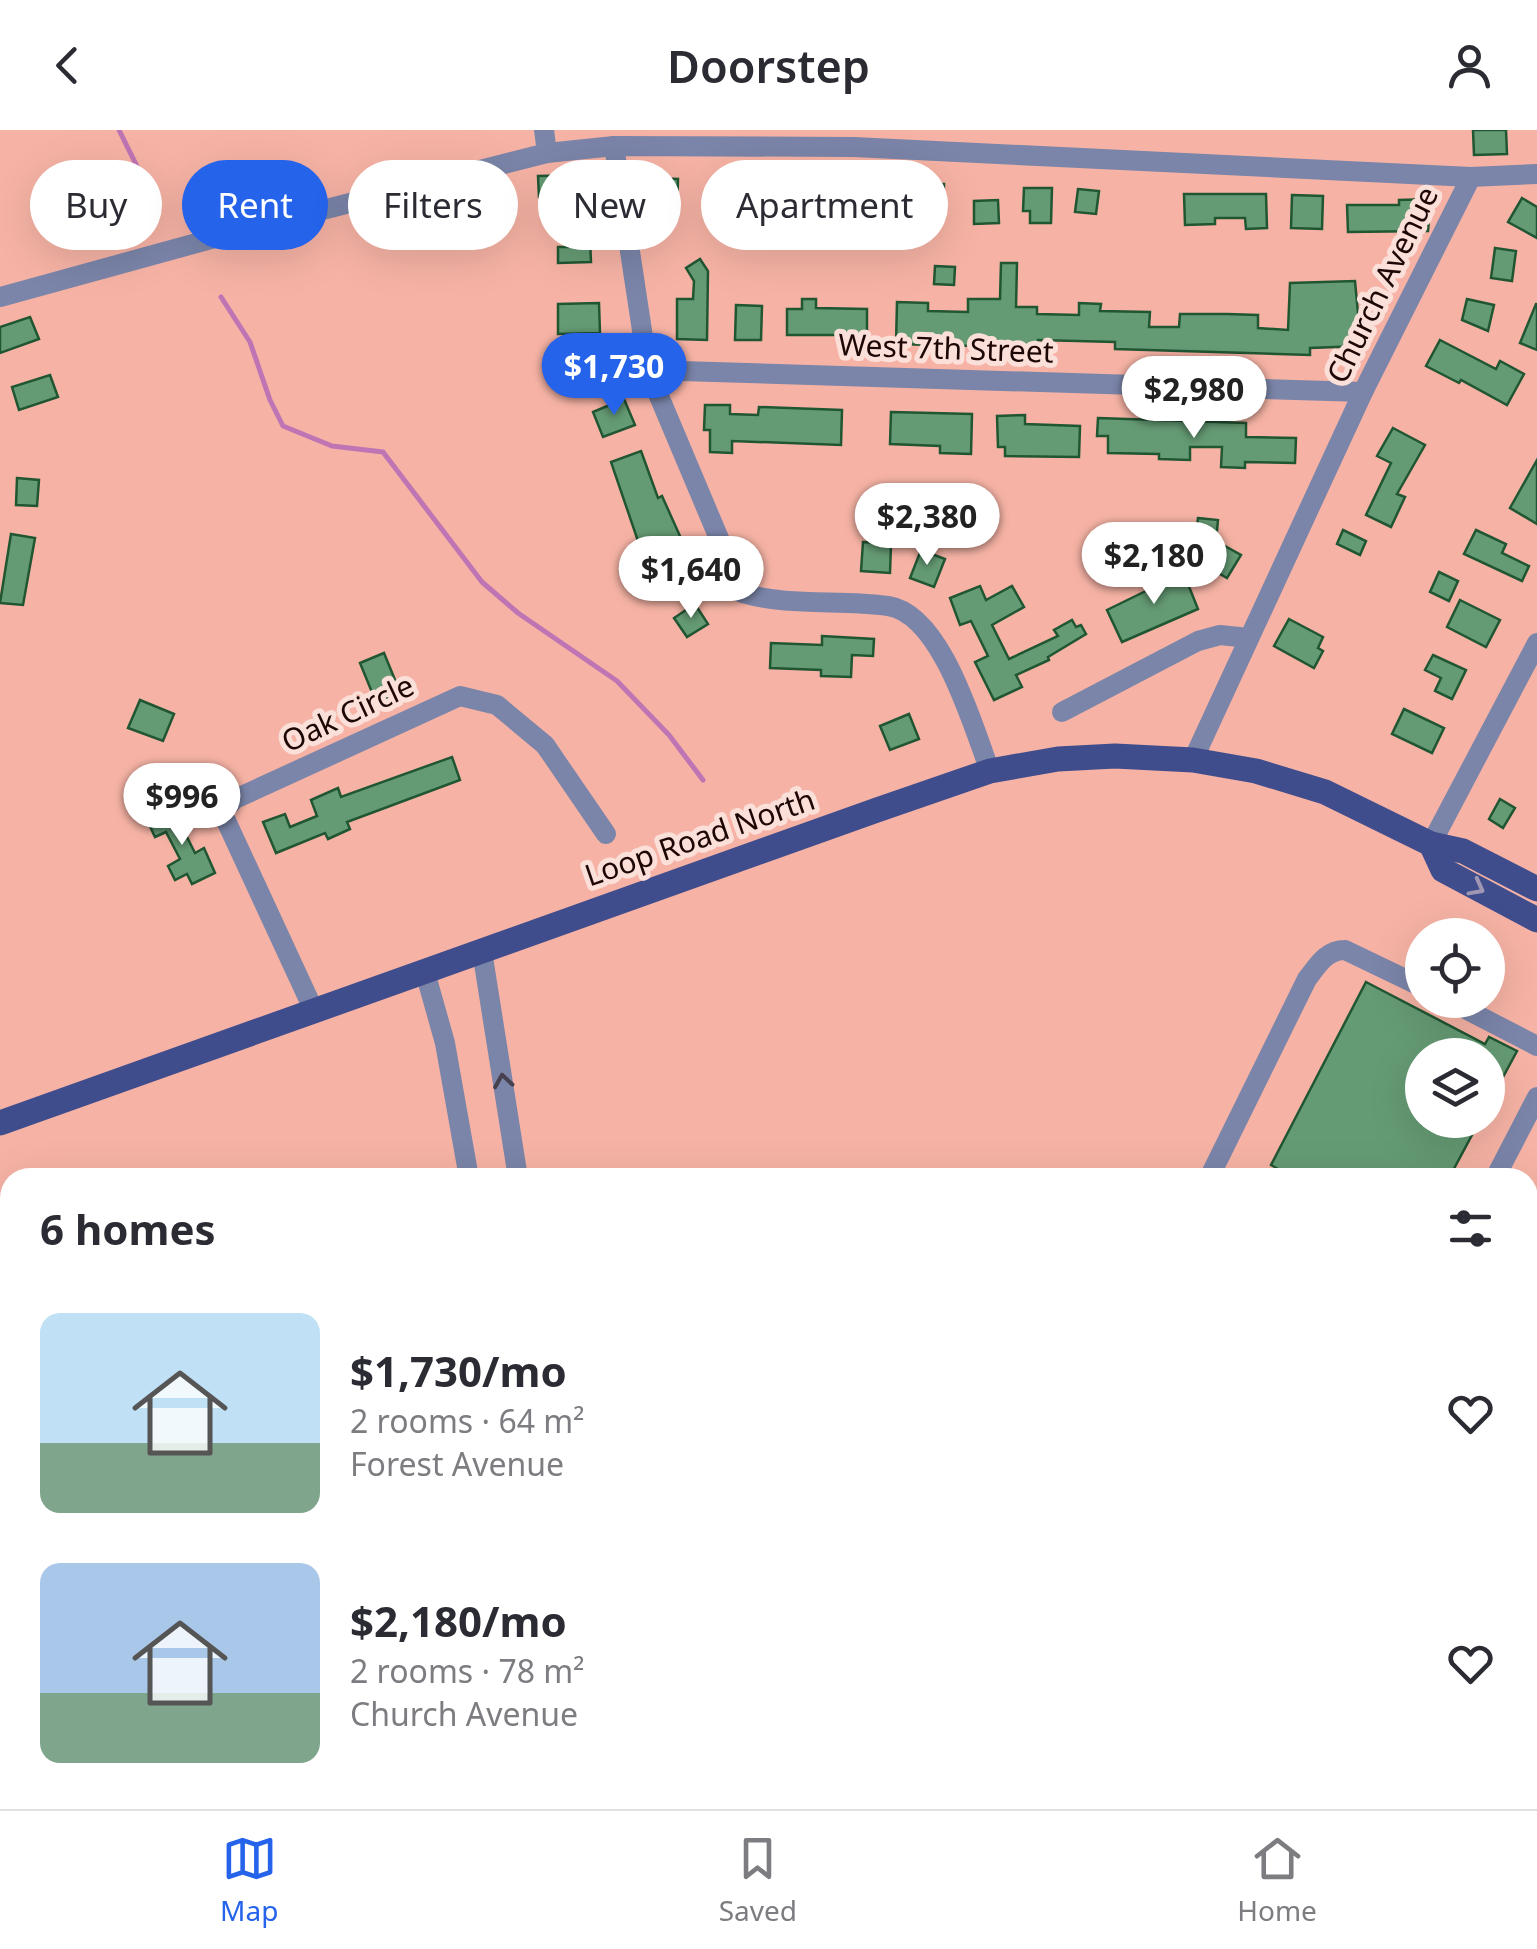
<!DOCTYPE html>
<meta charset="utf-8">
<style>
:root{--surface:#fff;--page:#f2f2f3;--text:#2b2b33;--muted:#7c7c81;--line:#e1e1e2;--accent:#2563eb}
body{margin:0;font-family:"Noto Sans",sans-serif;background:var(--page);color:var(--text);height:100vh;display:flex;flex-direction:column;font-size:38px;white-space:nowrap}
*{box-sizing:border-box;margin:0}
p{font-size:32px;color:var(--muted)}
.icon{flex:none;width:55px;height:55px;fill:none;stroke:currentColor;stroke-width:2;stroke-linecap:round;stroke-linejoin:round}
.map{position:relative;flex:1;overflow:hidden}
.panel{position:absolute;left:0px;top:1038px;width:1538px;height:642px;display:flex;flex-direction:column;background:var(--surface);border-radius:30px 30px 0 0;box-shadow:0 10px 40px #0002}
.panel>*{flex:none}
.top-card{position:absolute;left:30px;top:30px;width:1000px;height:90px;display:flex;gap:20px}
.buttons{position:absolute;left:1405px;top:788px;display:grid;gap:20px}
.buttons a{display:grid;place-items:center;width:100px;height:100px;border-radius:50%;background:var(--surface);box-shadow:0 10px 40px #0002;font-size:50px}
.price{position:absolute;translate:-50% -85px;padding:0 22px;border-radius:35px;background:#fff;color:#222;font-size:32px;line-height:65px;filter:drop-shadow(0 2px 5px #0008)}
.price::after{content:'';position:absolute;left:50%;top:60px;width:30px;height:22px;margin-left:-15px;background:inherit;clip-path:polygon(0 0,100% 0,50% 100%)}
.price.selected{background:var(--accent);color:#fff}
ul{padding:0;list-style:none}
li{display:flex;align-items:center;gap:30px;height:250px;padding:0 40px}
li span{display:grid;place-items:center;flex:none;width:280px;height:200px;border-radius:20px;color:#555}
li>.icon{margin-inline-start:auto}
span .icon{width:120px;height:120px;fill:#fffc;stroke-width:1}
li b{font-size:42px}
h2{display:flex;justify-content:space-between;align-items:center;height:120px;padding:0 40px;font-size:42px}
.tag{padding:0 35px;border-radius:45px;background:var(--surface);box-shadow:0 10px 40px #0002;font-size:35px;line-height:90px}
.tag.selected{background:var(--accent);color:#fff}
header{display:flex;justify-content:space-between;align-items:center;height:130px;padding:0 40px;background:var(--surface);font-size:45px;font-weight:600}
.tab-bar{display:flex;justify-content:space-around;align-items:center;height:140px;border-top:2px solid var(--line);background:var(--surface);font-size:28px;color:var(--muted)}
.tab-bar a{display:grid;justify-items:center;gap:5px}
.tab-bar .selected{color:var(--accent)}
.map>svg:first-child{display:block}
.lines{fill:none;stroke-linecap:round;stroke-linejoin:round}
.stream{stroke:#bf74b4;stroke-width:5}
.building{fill:#659b74;stroke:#215633;stroke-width:2.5}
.minor{stroke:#7b85a9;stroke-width:20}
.major{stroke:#404d8d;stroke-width:25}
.oneway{stroke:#9e96b3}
.oneway2{stroke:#47404e}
.labels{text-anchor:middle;stroke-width:10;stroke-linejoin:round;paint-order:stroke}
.street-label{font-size:30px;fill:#1d0704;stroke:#fbdfd9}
</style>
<header><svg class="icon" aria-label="back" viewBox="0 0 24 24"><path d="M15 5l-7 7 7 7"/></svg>Doorstep<svg class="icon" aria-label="person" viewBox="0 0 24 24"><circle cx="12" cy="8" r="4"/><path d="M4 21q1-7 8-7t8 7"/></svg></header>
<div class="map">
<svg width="1537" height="1679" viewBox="0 0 1537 1679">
<rect width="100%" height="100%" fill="#f6b3a5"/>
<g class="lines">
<!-- stream -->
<g class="stream">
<path d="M119 0 157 77"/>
<path d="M221 167 250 212 270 270 283 296 332 316 383 322 482 452 518 483 617 551 669 605 703 650"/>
</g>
</g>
<!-- building -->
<g class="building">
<path d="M1473 0H1506L1507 24 1474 25Z"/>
<path d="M582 45 584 75 554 76 553 66 539 67 538 46Z"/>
<path d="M653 48 678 49 677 82H652Z"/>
<path d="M713 48 840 51V87L764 84V74H733V84L712 83Z"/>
<path d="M918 54H944L943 90 923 89 924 78H917Z"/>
<path d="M1024 58H1052L1051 93H1030V81H1023Z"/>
<path d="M1078 59 1099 61 1096 84 1075 82Z"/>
<path d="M1184 64H1266L1267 98 1246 99 1245 88H1215V94L1185 95Z"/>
<path d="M1292 65 1323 66 1322 99 1291 98Z"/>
<path d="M869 66 891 67 890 88H868Z"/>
<path d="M1522 68 1537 77V108L1508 92Z"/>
<path d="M1431 69 1428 101 1348 102 1347 75H1399V70Z"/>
<path d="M998 70 999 93 974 94V71Z"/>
<path d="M590 109 591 132 558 133V117H568V110Z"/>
<path d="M1495 118 1516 121 1512 151 1491 148Z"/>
<path d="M700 129 708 141 707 210 677 209V169H693L694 151 686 138Z"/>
<path d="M1001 133H1017L1016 177H1037V184L1079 185V173L1101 174 1100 181 1150 182 1149 197H1179L1180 184H1227L1258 185V198L1288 200 1290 153 1355 151 1361 216 1310 218V225L1115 219V212L1038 210V217L1007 218 996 217V211H974V216L896 214 897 172 928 173V181L968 182V169H1000Z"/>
<path d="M935 136 955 137 954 155 934 154Z"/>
<path d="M802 169H816V178L867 179V213H840V205H787V179H802Z"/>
<path d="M1467 169 1494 175 1488 201 1462 190Z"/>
<path d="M599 173 600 203 558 204V174Z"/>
<path d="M1536 174H1537V220L1520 213Z"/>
<path d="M736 175 762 176 761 210H735Z"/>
<path d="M30 187 39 209 0 223V197Z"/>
<path d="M1440 210 1496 239 1500 231 1524 244 1507 275 1461 250 1459 253 1426 236Z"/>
<path d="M50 245 58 267 19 280 12 257Z"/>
<path d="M624 269 635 295 603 307 593 282Z"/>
<path d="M705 275H730V284L758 285 759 277 842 280 841 315 732 311V323L710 322V300H704Z"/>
<path d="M891 282 972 284 971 324 940 323V316L890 314Z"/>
<path d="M1025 285V294L1080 296 1079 327 1005 326V317H998L997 286Z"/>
<path d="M1098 288 1246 293V307L1296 308 1295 333 1245 332V338L1221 337 1222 317H1190V330L1159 329V324L1108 323V306H1097Z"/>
<path d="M1393 298 1425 315 1397 364 1405 367 1391 397 1366 385 1391 333 1377 326Z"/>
<path d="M641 321 658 368 662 366 697 444 664 456 645 408 638 411 611 332Z"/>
<path d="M1537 330V394L1510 378Z"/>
<path d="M17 348 39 350 37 376 16 375Z"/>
<path d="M1198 388 1218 390 1216 411 1241 425 1227 448 1193 428Z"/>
<path d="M1343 400 1366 411 1360 425 1337 414Z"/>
<path d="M1476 400 1506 414 1502 423 1529 436 1522 451 1464 424Z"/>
<path d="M11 404 35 408 23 475 0 473Z"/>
<path d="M863 412 891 414 890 443 861 441Z"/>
<path d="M921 420 945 429 934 457 910 448Z"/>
<path d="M1182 439 1198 479 1122 512 1107 480 1156 456 1154 451Z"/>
<path d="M1439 442 1458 451 1449 471 1430 462Z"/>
<path d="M980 456 986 470 1012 456 1024 477 992 495 1009 529 1058 506 1054 500 1072 490 1076 497 1081 495 1086 504 1048 527 1049 530 1016 545 1022 557 994 570 975 532 988 526 971 491 960 495 950 468Z"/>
<path d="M1460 470 1500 490 1486 517 1447 497Z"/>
<path d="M695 474 708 494 687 507 674 488Z"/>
<path d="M1289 489 1323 507 1318 518 1323 521 1314 538 1274 516Z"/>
<path d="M822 506 874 509 873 526 852 525 851 547 821 546V540L770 538 771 513 822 515Z"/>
<path d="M384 523 400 562 376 572 360 533Z"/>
<path d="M1433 525 1466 540 1452 569 1435 561 1441 548 1425 540Z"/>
<path d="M140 570 174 584 163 611 128 598Z"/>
<path d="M1404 579 1444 598 1432 623 1392 604Z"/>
<path d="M909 584 919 609 890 620 880 596Z"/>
<path d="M452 627 460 650 347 692 350 699 328 709 325 703 276 723 263 692 285 684 290 697 317 686 311 670 338 658 341 667Z"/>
<path d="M1500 669 1515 678 1503 698 1489 689Z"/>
<path d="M172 677 195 723 204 718 215 743 192 754 187 744 175 750 168 736 180 729 166 702 155 707 147 690Z"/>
<path d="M1366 852 1485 914 1489 907 1517 921 1488 975V925H1422V990H1480L1449 1048H1294L1271 1035Z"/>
</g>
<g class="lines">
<!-- minor -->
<g class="minor">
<path d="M544 0 547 23"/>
<path d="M614 16 648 240 742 463C790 477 840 469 888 476 942 484 973 597 990 641"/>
<path d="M0 167 255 97 547 23 614 16 854 17 1471 47 1537 44"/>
<path d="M648 240 1363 262"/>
<path d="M1062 582 1198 511 1220 505 1249 508"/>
<path d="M1193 630 1363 262 1471 47"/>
<path d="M1431 714 1537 513"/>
<path d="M482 821 518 1048"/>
<path d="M425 842 445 913 469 1048"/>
<path d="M1448 870 1537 916"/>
<path d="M315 883 222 682 235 669 460 566 497 575 545 615 606 704"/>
<path d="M1209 1048 1307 849C1318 835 1326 820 1345 820L1422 857"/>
<path d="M1495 1048 1537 967"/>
<path d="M0 1317 10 1333"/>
<path d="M573 1670 575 1679"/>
<path d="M619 1670 621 1679"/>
<path d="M665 1670 667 1675 809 1679"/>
</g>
<!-- major -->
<g class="major">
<path d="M1431 714 1443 740 1537 790"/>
<path d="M0 993 877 680 990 641 1058 629 1115 626 1193 630 1256 641 1325 662 1431 714 1463 721 1537 759"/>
</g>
</g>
<!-- one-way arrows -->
<defs><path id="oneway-chevron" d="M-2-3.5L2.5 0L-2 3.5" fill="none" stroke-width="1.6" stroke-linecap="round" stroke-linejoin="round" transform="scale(2.5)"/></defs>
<use class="oneway" href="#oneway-chevron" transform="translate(1477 758) rotate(28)"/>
<use class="oneway2" href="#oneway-chevron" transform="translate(503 951) rotate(-99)"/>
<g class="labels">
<!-- street labels -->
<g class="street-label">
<text transform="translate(1383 155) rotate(-64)" y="10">Church Avenue</text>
<text transform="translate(946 219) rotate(2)" y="10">West 7th Street</text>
<text transform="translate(348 584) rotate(-25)" y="10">Oak Circle</text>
<text transform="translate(700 708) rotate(-19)" y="10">Loop Road North</text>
</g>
</g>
</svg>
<div class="buttons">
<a><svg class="icon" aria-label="locate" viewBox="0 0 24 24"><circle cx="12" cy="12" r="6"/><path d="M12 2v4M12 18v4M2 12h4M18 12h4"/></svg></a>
<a><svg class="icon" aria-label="layers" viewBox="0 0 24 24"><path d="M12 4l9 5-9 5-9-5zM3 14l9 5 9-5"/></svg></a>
</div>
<b class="price selected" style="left:614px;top:288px">$1,730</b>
<b class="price" style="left:1194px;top:311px">$2,980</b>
<b class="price" style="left:927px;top:438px">$2,380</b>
<b class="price" style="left:1154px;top:477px">$2,180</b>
<b class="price" style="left:691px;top:491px">$1,640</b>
<b class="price" style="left:182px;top:718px">$996</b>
<div class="top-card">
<a class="tag">Buy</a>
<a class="tag selected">Rent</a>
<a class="tag">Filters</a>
<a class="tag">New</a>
<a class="tag">Apartment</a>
</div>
<section class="panel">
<h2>6 homes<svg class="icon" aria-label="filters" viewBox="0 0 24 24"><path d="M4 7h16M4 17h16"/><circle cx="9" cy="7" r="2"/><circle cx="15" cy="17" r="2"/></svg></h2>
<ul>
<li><span style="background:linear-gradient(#bfe0f5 65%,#7fa58c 0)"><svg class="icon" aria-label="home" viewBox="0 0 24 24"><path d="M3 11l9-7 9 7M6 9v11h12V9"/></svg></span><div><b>$1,730/mo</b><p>2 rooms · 64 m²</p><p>Forest Avenue</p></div><svg class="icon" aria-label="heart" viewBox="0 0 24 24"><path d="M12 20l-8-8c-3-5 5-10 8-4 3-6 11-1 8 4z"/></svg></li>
<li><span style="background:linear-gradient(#a9c7e8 65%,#7fa58c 0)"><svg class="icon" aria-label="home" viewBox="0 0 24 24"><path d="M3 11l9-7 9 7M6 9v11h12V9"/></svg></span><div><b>$2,180/mo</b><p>2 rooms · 78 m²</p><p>Church Avenue</p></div><svg class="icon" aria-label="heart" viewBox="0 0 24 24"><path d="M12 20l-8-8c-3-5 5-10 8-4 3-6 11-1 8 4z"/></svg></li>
</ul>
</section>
</div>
<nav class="tab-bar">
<a class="selected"><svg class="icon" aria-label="map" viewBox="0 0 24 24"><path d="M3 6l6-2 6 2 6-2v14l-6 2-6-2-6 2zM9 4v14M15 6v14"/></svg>Map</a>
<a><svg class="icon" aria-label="saved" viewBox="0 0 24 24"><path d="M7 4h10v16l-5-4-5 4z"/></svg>Saved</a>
<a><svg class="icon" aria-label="home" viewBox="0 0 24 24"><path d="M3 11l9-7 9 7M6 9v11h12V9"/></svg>Home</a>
</nav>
